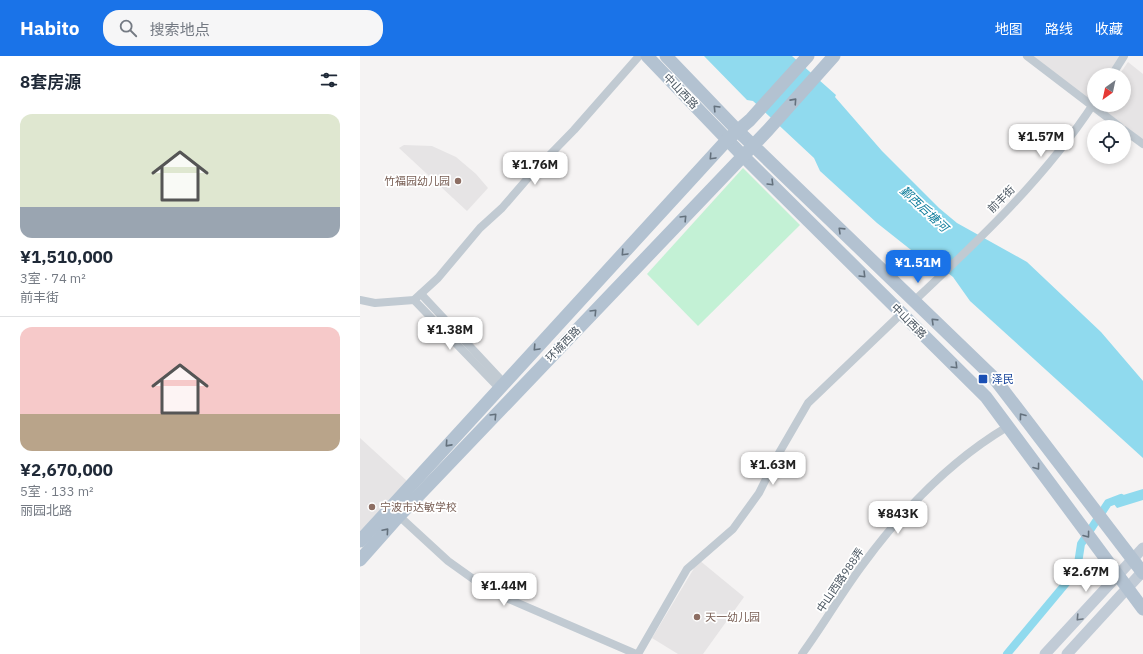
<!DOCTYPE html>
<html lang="zh">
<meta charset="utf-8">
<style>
:root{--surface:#fff;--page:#f6f6f7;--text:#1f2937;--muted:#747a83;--line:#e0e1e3;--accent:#1a73e8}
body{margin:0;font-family:"IBM Plex Sans","Noto Sans SC",sans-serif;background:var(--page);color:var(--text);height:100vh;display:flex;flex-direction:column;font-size:15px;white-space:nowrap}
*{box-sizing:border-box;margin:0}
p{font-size:13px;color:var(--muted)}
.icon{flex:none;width:22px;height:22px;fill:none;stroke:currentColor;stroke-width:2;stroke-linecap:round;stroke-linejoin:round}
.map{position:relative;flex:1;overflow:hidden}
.panel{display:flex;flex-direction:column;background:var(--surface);width:360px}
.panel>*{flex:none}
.needle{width:26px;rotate:213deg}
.buttons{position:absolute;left:727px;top:12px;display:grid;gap:8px}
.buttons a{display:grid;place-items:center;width:44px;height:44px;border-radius:50%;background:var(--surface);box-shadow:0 2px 6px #0003;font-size:20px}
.price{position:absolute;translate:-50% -34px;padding:0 9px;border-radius:8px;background:#fff;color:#222;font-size:13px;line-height:26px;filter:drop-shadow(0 1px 2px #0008)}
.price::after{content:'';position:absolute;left:50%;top:24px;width:12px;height:9px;margin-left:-6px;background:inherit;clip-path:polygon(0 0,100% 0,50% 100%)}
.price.current{background:var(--accent);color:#fff}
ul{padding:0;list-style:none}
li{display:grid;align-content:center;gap:8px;height:212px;padding:0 20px}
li+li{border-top:1px solid var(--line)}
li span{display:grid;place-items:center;height:124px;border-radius:12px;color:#555}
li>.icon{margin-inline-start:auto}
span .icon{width:72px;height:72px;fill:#fffc;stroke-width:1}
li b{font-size:17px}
h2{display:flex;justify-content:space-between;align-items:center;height:48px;padding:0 20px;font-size:17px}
header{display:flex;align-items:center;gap:24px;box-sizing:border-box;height:56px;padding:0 20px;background:var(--accent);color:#fff}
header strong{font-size:19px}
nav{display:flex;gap:22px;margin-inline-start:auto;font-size:14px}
.search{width:280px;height:36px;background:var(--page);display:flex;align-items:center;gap:10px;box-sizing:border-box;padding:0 14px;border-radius:16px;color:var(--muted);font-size:15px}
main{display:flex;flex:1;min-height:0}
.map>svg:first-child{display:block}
.education{fill:#e6e4e5}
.green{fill:#c3f1d5}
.water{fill:#90daee}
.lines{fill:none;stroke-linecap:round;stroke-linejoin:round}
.canal{stroke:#90daee;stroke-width:8}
.street{stroke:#c1cad2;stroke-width:8}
.secondary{stroke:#c1cbd6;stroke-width:11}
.primary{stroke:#b3c2d1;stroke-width:13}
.oneway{stroke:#64717d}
.oneway2{stroke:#6e7984}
.education-dot{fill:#8d6e63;stroke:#fff;stroke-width:1.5}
.transit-dot{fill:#1a4fb4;stroke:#fff;stroke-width:1.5}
.labels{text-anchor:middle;stroke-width:3.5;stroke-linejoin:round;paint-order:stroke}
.street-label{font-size:11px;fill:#4a5661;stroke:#fff}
.education-label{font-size:11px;fill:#785e54;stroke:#fff;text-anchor:start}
.transit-label{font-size:11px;fill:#164399;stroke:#fff;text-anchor:start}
.water-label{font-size:12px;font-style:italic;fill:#0c7c9b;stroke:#fff}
</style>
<header>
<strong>Habito</strong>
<div class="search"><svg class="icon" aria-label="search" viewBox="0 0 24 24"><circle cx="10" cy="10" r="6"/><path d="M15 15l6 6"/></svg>搜索地点</div>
<nav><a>地图</a><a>路线</a><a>收藏</a></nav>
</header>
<main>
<section class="panel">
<h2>8套房源<svg class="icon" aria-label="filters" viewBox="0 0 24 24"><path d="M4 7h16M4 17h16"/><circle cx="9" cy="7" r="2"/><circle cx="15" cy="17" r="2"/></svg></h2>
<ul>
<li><span style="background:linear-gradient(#dfe7d0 75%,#9aa5b1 0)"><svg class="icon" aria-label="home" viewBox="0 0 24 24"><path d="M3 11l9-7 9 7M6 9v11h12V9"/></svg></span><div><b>¥1,510,000</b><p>3室 · 74 m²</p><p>前丰街</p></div></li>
<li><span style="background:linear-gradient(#f6c9c9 70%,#b9a48a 0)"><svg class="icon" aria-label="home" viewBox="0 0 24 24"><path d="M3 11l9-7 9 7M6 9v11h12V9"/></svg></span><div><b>¥2,670,000</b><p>5室 · 133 m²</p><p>丽园北路</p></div></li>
</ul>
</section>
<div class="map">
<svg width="783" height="598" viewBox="0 0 783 598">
<rect width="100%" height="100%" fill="#f5f3f3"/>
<!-- education -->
<g class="education">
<path d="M673 0H761L749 19H734V41L731 46Z"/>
<path d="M768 6 783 18V84L737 51 738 49H764V19H759Z"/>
<path d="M44 89 72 90 96 101 116 118 128 132 107 155 39 92Z"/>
<path d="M0 382 47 425 0 477Z"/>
<path d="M339 504 384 541 343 598H318L292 582Z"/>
</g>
<!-- green -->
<path class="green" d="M383 112 440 169 338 270 287 218Z"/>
<!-- water -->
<g class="water">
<path d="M344 0H432L476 39 475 41 522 95 579 152 597 167 667 206 741 276 783 325V402L610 245 593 221 579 210 565 205 517 167 460 115 454 102 393 45 387 44Z"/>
<path d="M783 433V444L757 452 750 443Z"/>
</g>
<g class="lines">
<!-- canal -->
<path class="canal" d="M647 598 717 514 721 488 748 447 761 442"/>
<!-- street -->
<g class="street">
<path d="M667 0 760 71"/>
<path d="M752 19 764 0"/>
<path d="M764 74 783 88"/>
<path d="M61 238 144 327"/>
<path d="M0 244 15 247 54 244 78 222 120 172 142 152 174 115 214 74 279 0"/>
<path d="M54 244 139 332"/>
<path d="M554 245C619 184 685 122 734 47"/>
<path d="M39 460 88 505 130 535 276 598"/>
<path d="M278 598 327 513 373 473 399 437 419 397 448 347 542 257"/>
<path d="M442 598C464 568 482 536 504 507 543 454 590 405 647 371"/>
</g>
<!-- secondary -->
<g class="secondary">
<path d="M685 598 783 492"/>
<path d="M707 598 783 515"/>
</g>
<!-- primary -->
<g class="primary">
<path d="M287 0 383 100 626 341 783 553"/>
<path d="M306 0 378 75 634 322 783 517"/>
<path d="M0 485 368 83 390 64 448 0"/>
<path d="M0 504 39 460 408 74 474 0"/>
</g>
</g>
<!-- one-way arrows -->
<defs><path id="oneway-chevron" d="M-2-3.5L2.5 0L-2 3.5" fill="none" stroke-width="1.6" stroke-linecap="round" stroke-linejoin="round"/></defs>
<g class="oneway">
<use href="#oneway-chevron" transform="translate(434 45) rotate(-48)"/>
<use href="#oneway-chevron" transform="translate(356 52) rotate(-134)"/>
<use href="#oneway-chevron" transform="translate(352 101) rotate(133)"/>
<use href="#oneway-chevron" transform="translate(411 127) rotate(45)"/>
<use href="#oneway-chevron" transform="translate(324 162) rotate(-46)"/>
<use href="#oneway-chevron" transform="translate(481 174) rotate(-136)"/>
<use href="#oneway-chevron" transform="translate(264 197) rotate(133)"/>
<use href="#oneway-chevron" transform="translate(503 219) rotate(45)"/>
<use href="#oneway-chevron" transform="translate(234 256) rotate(-46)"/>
<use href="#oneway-chevron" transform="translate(574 265) rotate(-136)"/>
<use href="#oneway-chevron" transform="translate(176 292) rotate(133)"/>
<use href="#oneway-chevron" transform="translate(595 310) rotate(45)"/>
<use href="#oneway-chevron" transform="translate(134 360) rotate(-46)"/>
<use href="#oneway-chevron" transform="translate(662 360) rotate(-127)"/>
<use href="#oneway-chevron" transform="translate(88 388) rotate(132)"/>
<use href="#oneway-chevron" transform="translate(677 411) rotate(53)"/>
<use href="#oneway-chevron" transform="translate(26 475) rotate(-49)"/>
<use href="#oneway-chevron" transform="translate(727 479) rotate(53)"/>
</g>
<use class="oneway2" href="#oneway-chevron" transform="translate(719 562) rotate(133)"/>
<!-- markers -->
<g class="education-dot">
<circle cx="98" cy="125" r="4"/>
<circle cx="12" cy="451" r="4"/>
<circle cx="337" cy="561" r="4"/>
</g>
<rect class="transit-dot" x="618" y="318" width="10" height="10" rx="2"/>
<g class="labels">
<!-- street labels -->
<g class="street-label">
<text transform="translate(321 35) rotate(46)" y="4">中山西路</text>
<text transform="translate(641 143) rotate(-45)" y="4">前丰街</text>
<text transform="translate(549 265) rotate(45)" y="4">中山西路</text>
<text transform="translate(203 288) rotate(-46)" y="4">环城西路</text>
<text transform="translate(480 524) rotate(-56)" y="4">中山西路988弄</text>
</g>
<!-- education labels -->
<g class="education-label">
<text x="90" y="129" text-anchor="end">竹福园幼儿园</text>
<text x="20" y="455">宁波市达敏学校</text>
<text x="345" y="565">天一幼儿园</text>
</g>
<!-- transit labels -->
<g class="transit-label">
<text x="632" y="327">泽民</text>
</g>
<!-- water labels -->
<g class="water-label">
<text transform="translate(564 153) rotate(43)" y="4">鄞西后塘河</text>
</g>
</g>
</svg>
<div class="buttons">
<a><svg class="needle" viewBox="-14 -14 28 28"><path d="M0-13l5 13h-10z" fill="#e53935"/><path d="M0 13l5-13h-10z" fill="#747a83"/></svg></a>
<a><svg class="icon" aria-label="locate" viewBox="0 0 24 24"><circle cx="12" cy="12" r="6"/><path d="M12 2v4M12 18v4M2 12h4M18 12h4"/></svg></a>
</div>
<b class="price" style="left:681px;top:102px">¥1.57M</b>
<b class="price" style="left:175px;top:130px">¥1.76M</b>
<b class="price current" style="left:558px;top:228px">¥1.51M</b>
<b class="price" style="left:90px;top:295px">¥1.38M</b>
<b class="price" style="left:413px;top:430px">¥1.63M</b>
<b class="price" style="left:538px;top:479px">¥843K</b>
<b class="price" style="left:726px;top:537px">¥2.67M</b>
<b class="price" style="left:144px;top:551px">¥1.44M</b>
</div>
</main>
